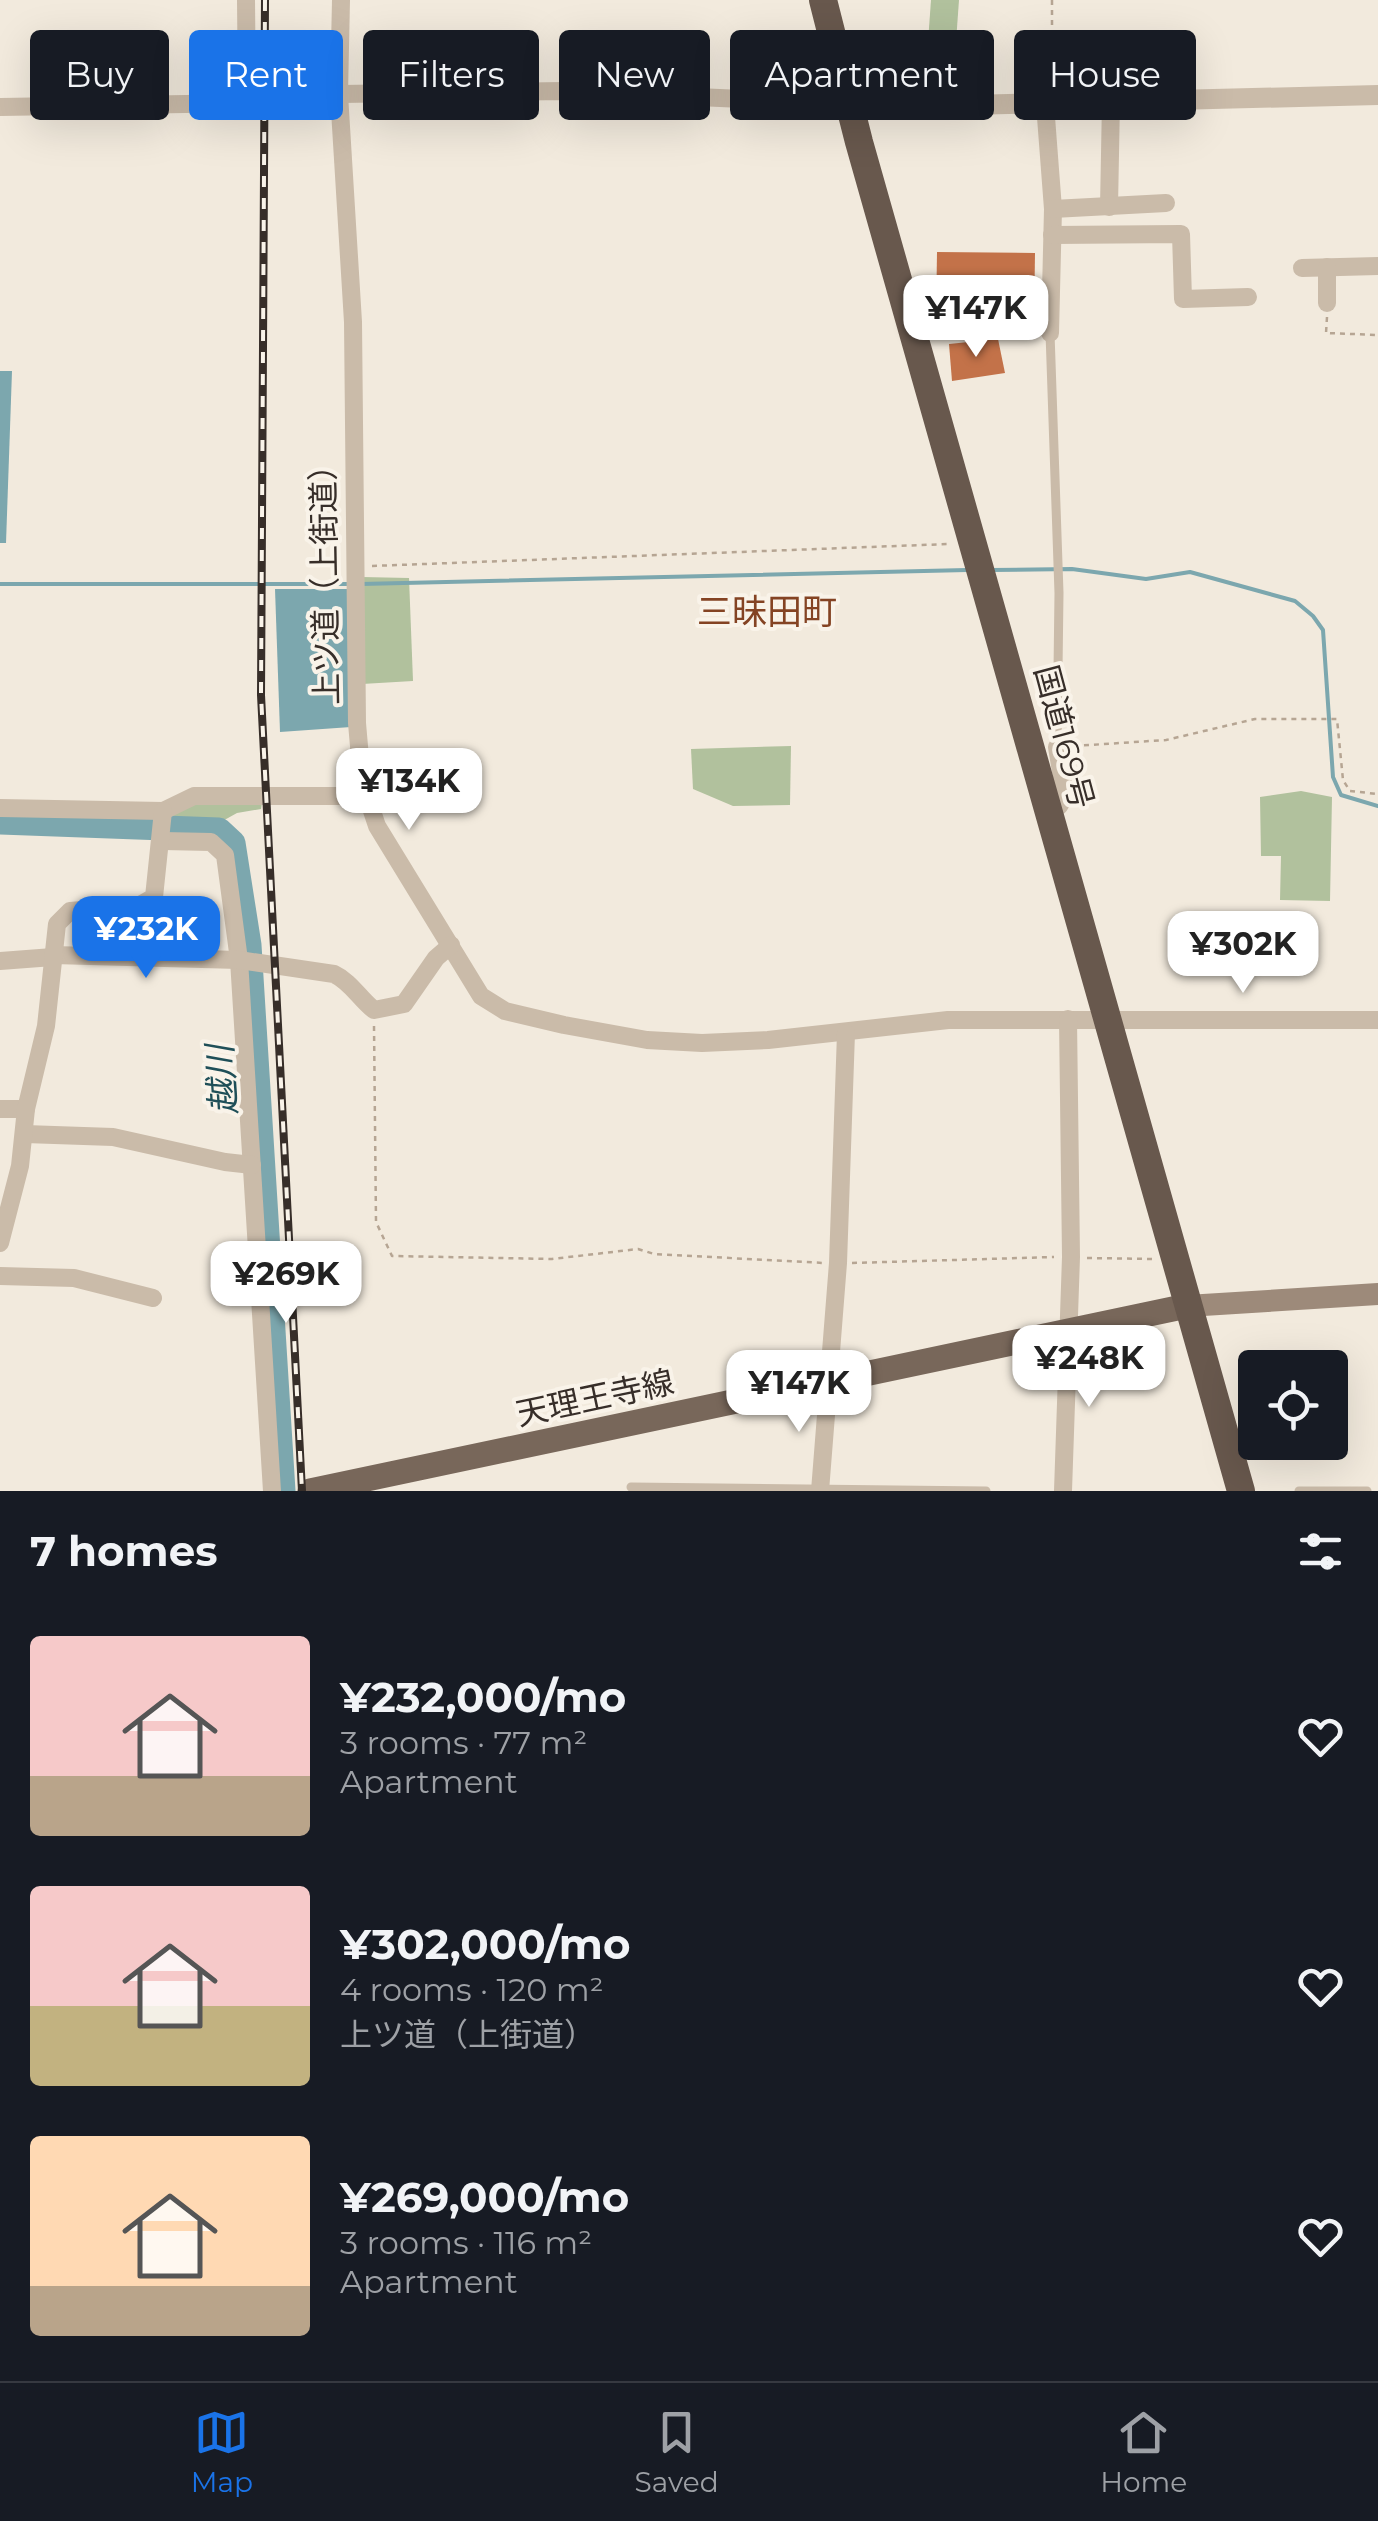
<!DOCTYPE html>
<meta charset="utf-8">
<style>
:root{--surface:#171b24;--page:#20242c;--text:#f1f3f6;--muted:#9ea1a6;--line:#363941;--accent:#1a73e8}
body{margin:0;font-family:Montserrat,"Noto Sans JP",sans-serif;background:var(--page);color:var(--text);height:100vh;display:flex;flex-direction:column;font-size:38px;white-space:nowrap}
*{box-sizing:border-box;margin:0}
p{font-size:32px;color:var(--muted)}
.icon{flex:none;width:55px;height:55px;fill:none;stroke:currentColor;stroke-width:2;stroke-linecap:round;stroke-linejoin:round}
.map{position:relative;height:1491px;overflow:hidden}
.side{display:flex;flex-direction:column;background:var(--surface);flex:1}
.side>*{flex:none}
.top-card{position:absolute;left:30px;top:30px;width:1320px;height:90px;display:flex;gap:20px}
.fabs{position:absolute;left:1238px;top:1350px;display:grid;gap:20px}
.fabs a{display:grid;place-items:center;width:110px;height:110px;border-radius:10px;background:var(--surface);box-shadow:0 10px 40px #0002;font-size:50px}
.price{position:absolute;translate:-50% -85px;padding:0 22px;border-radius:20px;background:#fff;color:#222;font-size:32px;line-height:65px;filter:drop-shadow(0 2px 5px #0008)}
.price::after{content:'';position:absolute;left:50%;top:60px;width:30px;height:22px;margin-left:-15px;background:inherit;clip-path:polygon(0 0,100% 0,50% 100%)}
.price.current{background:var(--accent);color:#fff}
ul{padding:0;list-style:none}
li{display:flex;align-items:center;gap:30px;height:250px;padding:0 30px}
li span{display:grid;place-items:center;flex:none;width:280px;height:200px;border-radius:10px;color:#555}
li>.icon{margin-inline-start:auto}
span .icon{width:120px;height:120px;fill:#fffc;stroke-width:1}
li b{font-size:42px}
h2{display:flex;justify-content:space-between;align-items:center;height:120px;padding:0 30px;font-size:42px}
.pill{padding:0 35px;border-radius:10px;background:var(--surface);box-shadow:0 10px 40px #0002;font-size:35px;line-height:90px}
.pill.current{background:var(--accent);color:#fff}
.dock{display:flex;justify-content:space-around;align-items:center;height:140px;border-top:2px solid var(--line);background:var(--surface);font-size:28px;color:var(--muted)}
.dock a{display:grid;justify-items:center;gap:5px}
.dock .current{color:var(--accent)}
.map>svg:first-child{display:block}
.green{fill:#b1c19d}
.water{fill:#7ca7ae}
.lines{fill:none;stroke-linecap:round;stroke-linejoin:round}
.stream{stroke:#7ca7ae;stroke-width:4}
.river{stroke:#7ca7ae;stroke-width:25}
.building{fill:#c37249}
.path{stroke:#b6a593;stroke-width:2.5;stroke-dasharray:5 5;stroke-linecap:butt}
.service{stroke:#cabba9;stroke-width:9}
.minor{stroke:#cabba9;stroke-width:18}
.tertiary{stroke:#cabba9;stroke-width:20}
.secondary{stroke:#9d8a7a;stroke-width:22}
.primary{stroke:#78675a;stroke-width:25}
.trunk{stroke:#68584d;stroke-width:28}
.rail-casing{stroke:#372e29;stroke-width:8}
.rail{stroke:#f9f3e9;stroke-width:4;stroke-dasharray:11;stroke-linecap:butt}
.labels{text-anchor:middle;stroke-width:8;stroke-linejoin:round;paint-order:stroke}
.street-label{font-size:32px;fill:#372e29;stroke:#f9f3e9}
.neighbourhood-label{font-size:35px;fill:#844323;stroke:#f9f3e9}
.water-label{font-size:35px;font-style:italic;fill:#1f4f58;stroke:#f9f3e9}
</style>
<div class="map">
<svg width="1378" height="1491" viewBox="0 0 1378 1491">
<rect width="100%" height="100%" fill="#f2eadd"/>
<!-- green -->
<g class="green">
<path d="M931 0H959L952 97 924 98Z"/>
<path d="M362 577 409 578 413 681 362 684Z"/>
<path d="M791 746 790 805 733 806 693 789 691 749Z"/>
<path d="M1301 791 1332 797 1330 901 1280 900 1281 856H1261L1260 797Z"/>
<path d="M263 797 261 809 237 813 210 828 163 826 181 800Z"/>
</g>
<!-- water -->
<g class="water">
<path d="M0 371H12L6 543H0Z"/>
<path d="M275 589H348L351 727 280 732Z"/>
</g>
<g class="lines">
<!-- stream -->
<g class="stream">
<path d="M991 570 1072 569 1146 579 1190 572 1295 601 1313 616 1323 630 1333 777 1341 795 1378 806"/>
<path d="M0 584H352"/>
<path d="M361 584 967 570"/>
</g>
<!-- river -->
<path class="river" d="M0 822 219 830 233 843 249 945 283 1491"/>
</g>
<!-- building -->
<g class="building">
<path d="M937 252 1035 253 1034 322 936 320Z"/>
<path d="M998 339 1005 373 952 381 949 344Z"/>
</g>
<g class="lines">
<!-- path -->
<g class="path">
<path d="M1052 0V84"/>
<path d="M1327 317 1326 333 1378 335"/>
<path d="M372 566 948 544"/>
<path d="M1074 746 1166 740 1255 719H1337L1343 780 1350 791 1378 794"/>
<path d="M374 1026 376 1222 392 1256 552 1259 638 1249 654 1254 824 1263"/>
<path d="M1087 1258 1154 1259"/>
<path d="M852 1263 1054 1257"/>
</g>
<!-- service -->
<g class="service">
<path d="M1050 333 1059 593 1057 747"/>
<path d="M631 1487 986 1491"/>
<path d="M1299 1491H1367"/>
</g>
<!-- minor -->
<g class="minor">
<path d="M246 0 247 103"/>
<path d="M341 0 339 94 353 322 357 723 362 781 377 826 481 996 505 1011 564 1025 647 1040 702 1043 768 1040 948 1020H1378"/>
<path d="M1045 104 1053 209 1050 333"/>
<path d="M0 107 247 103 339 94 565 91 806 102 850 108"/>
<path d="M1109 207 1111 101"/>
<path d="M1053 209 1166 203"/>
<path d="M1052 235 1181 234 1183 299 1248 297"/>
<path d="M1302 268 1378 266"/>
<path d="M1327 303V267"/>
<path d="M0 808 163 811 194 796H366"/>
<path d="M1048 809 1059 806 1065 796 1057 747"/>
<path d="M163 841 211 842 225 855 239 960 272 1491"/>
<path d="M53 955 239 960 334 974C351 982 359 998 374 1010L404 1004 436 958 451 945"/>
<path d="M0 961 53 957"/>
<path d="M0 1109H26"/>
<path d="M25 1134 113 1137 225 1162 252 1165"/>
<path d="M0 1243 20 1166 26 1109 46 1026 57 924 70 911 140 905 154 897 163 811"/>
<path d="M0 1276 74 1278 153 1298"/>
<path d="M820 1491 838 1263 846 1033"/>
<path d="M1063 1491 1071 1257 1068 1019"/>
</g>
<!-- tertiary -->
<path class="tertiary" d="M850 108 1378 95"/>
<!-- secondary -->
<path class="secondary" d="M1187 1306 1378 1294"/>
<!-- primary -->
<path class="primary" d="M310 1491 1187 1306"/>
<!-- trunk -->
<path class="trunk" d="M823 0 859 142 1241 1491"/>
<defs>
<path id="rail" d="M265 0 261 695 302 1491"/>
</defs>
<!-- rail casing -->
<use href="#rail" class="rail-casing"/>
<!-- rail -->
<use href="#rail" class="rail"/>
</g>
<g class="labels">
<!-- street labels -->
<g class="street-label">
<text transform="translate(325 577) rotate(-91)" y="11">上ツ道（上街道）</text>
<text transform="translate(1064 737) rotate(75)" y="11">国道169号</text>
<text transform="translate(595 1398) rotate(-12)" y="11">天理王寺線</text>
</g>
<!-- neighbourhood labels -->
<g class="neighbourhood-label">
<text x="767" y="624">三昧田町</text>
</g>
<!-- water labels -->
<g class="water-label">
<text transform="translate(222 1080) rotate(-94)" y="12">越川</text>
</g>
</g>
</svg>
<div class="fabs">
<a><svg class="icon" aria-label="locate" viewBox="0 0 24 24"><circle cx="12" cy="12" r="6"/><path d="M12 2v4M12 18v4M2 12h4M18 12h4"/></svg></a>
</div>
<b class="price" style="left:976px;top:360px">¥147K</b>
<b class="price" style="left:409px;top:833px">¥134K</b>
<b class="price current" style="left:146px;top:981px">¥232K</b>
<b class="price" style="left:1243px;top:996px">¥302K</b>
<b class="price" style="left:286px;top:1326px">¥269K</b>
<b class="price" style="left:1089px;top:1410px">¥248K</b>
<b class="price" style="left:799px;top:1435px">¥147K</b>
<div class="top-card">
<a class="pill">Buy</a>
<a class="pill current">Rent</a>
<a class="pill">Filters</a>
<a class="pill">New</a>
<a class="pill">Apartment</a>
<a class="pill">House</a>
</div>
</div>
<section class="side">
<h2>7 homes<svg class="icon" aria-label="filters" viewBox="0 0 24 24"><path d="M4 7h16M4 17h16"/><circle cx="9" cy="7" r="2"/><circle cx="15" cy="17" r="2"/></svg></h2>
<ul>
<li><span style="background:linear-gradient(#f6c9c9 70%,#b9a48a 0)"><svg class="icon" aria-label="home" viewBox="0 0 24 24"><path d="M3 11l9-7 9 7M6 9v11h12V9"/></svg></span><div><b>¥232,000/mo</b><p>3 rooms · 77 m²</p><p>Apartment</p></div><svg class="icon" aria-label="heart" viewBox="0 0 24 24"><path d="M12 20l-8-8c-3-5 5-10 8-4 3-6 11-1 8 4z"/></svg></li>
<li><span style="background:linear-gradient(#f6c9c9 60%,#c2b280 0)"><svg class="icon" aria-label="home" viewBox="0 0 24 24"><path d="M3 11l9-7 9 7M6 9v11h12V9"/></svg></span><div><b>¥302,000/mo</b><p>4 rooms · 120 m²</p><p>上ツ道（上街道）</p></div><svg class="icon" aria-label="heart" viewBox="0 0 24 24"><path d="M12 20l-8-8c-3-5 5-10 8-4 3-6 11-1 8 4z"/></svg></li>
<li><span style="background:linear-gradient(#ffd9b3 75%,#b9a48a 0)"><svg class="icon" aria-label="home" viewBox="0 0 24 24"><path d="M3 11l9-7 9 7M6 9v11h12V9"/></svg></span><div><b>¥269,000/mo</b><p>3 rooms · 116 m²</p><p>Apartment</p></div><svg class="icon" aria-label="heart" viewBox="0 0 24 24"><path d="M12 20l-8-8c-3-5 5-10 8-4 3-6 11-1 8 4z"/></svg></li>
</ul>
</section>
<nav class="dock">
<a class="current"><svg class="icon" aria-label="map" viewBox="0 0 24 24"><path d="M3 6l6-2 6 2 6-2v14l-6 2-6-2-6 2zM9 4v14M15 6v14"/></svg>Map</a>
<a><svg class="icon" aria-label="saved" viewBox="0 0 24 24"><path d="M7 4h10v16l-5-4-5 4z"/></svg>Saved</a>
<a><svg class="icon" aria-label="home" viewBox="0 0 24 24"><path d="M3 11l9-7 9 7M6 9v11h12V9"/></svg>Home</a>
</nav>
